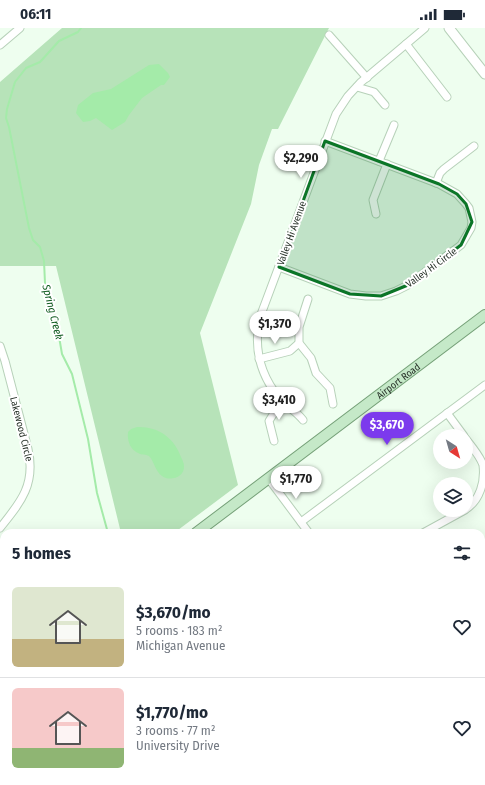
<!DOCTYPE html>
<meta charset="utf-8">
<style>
:root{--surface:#fff;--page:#f2f2f3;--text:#1f2937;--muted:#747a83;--line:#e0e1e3;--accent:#7c3aed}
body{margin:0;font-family:"Fira Sans Condensed",sans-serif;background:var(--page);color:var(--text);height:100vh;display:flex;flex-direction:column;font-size:15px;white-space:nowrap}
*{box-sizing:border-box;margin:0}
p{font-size:13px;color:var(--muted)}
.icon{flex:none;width:22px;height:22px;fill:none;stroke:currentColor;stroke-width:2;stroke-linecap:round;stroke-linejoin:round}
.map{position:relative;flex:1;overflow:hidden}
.side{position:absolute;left:0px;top:501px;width:485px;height:256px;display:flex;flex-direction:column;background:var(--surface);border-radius:12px 12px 0 0;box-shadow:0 4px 16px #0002}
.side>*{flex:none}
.needle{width:26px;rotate:143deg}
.tools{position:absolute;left:433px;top:401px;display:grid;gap:8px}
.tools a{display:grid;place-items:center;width:40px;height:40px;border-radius:50%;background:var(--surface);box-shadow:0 4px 16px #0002;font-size:20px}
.price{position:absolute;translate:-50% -34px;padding:0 9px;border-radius:14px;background:#fff;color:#222;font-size:13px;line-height:26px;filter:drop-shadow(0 1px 2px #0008)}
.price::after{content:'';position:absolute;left:50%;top:24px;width:12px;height:9px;margin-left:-6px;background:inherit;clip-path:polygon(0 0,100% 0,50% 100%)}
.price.selected{background:var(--accent);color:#fff}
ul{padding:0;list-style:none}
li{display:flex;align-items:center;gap:12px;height:100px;padding:0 12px}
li+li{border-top:1px solid var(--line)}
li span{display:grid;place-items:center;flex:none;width:112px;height:80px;border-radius:6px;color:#555}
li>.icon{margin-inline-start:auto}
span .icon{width:48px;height:48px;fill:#fffc;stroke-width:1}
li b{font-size:17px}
h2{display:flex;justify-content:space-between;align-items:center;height:48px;padding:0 12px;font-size:17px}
.status{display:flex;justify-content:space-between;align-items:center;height:28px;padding:0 20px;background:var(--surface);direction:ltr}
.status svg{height:11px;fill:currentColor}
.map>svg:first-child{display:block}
.green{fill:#b7e3b9}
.water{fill:#a4eba9}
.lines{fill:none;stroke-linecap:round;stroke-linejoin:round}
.stream{stroke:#a4eba9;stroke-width:2}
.street-casing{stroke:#b7d1b9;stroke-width:9}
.secondary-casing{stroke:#b7d1b9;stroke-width:11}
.primary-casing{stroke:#75a078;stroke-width:12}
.highway-casing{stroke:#75a078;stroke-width:14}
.street{stroke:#fff;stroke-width:7}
.secondary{stroke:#fff;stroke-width:9}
.primary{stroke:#c5e9c8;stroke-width:10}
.highway{stroke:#9fdba3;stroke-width:12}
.marked{fill:#0b7527;fill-opacity:0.2;stroke:#0b7527;stroke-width:3;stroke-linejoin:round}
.labels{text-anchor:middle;stroke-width:4;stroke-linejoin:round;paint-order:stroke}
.street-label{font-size:10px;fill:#283229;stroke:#fff}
.water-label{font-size:11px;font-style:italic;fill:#105b20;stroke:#fff}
</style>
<div class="status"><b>06:11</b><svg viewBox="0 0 49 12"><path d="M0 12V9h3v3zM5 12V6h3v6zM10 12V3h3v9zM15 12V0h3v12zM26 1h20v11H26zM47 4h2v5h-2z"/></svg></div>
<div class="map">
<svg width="485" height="757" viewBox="0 0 485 757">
<rect width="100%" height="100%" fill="#eefeef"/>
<!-- green -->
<g class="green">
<path d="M62 0H329L278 101H272L259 137 251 176 200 305 238 457 174 505H121L56 238H0V54Z"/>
<path d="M181 753H345L348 757H184Z"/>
</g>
<!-- water -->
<g class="water">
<path d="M159 36 168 45 170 49 164 57H161L142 70 129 87 125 94 112 102 96 90 90 93 83 94 76 85 78 77 93 65 111 61 149 37Z"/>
<path d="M137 399C157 398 174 409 181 429 182 431 184 435 184 438 185 449 170 454 162 448 155 443 154 433 149 428 145 426 143 427 140 426 130 422 127 413 128 404L131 401Z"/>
</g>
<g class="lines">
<!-- stream -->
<g class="stream">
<path d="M81 0 78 4 59 13 40 34 26 40 15 54 7 81 6 90 9 99 29 200 33 212 40 219 44 233 45 255 56 291 62 326 72 346 88 411 97 465 108 505"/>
<path d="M194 753 197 757"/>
</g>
<defs>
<g id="street">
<path d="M329 7 367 50"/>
<path d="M406 16 447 69"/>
<path d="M0 17 20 0"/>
<path d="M357 59 374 64 385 77"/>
<path d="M379 133 394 97"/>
<path d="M436 155 440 145 444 141 474 118"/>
<path d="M376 186 373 172 387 136"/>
<path d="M279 239 350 266 366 268H381L396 263 408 257 461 217 471 200 472 194 469 180 466 176 457 166 439 156 325 113"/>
<path d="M308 271 299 299V315L311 330 316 345 330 360 333 376"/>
<path d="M0 318 5 333 28 421C36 456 21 474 0 500"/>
<path d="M259 331 290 323 299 315"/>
<path d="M447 385 464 408"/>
<path d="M303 392C295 382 287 379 280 371 260 347 253 320 260 289L336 86 348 68 360 55 425 0"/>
<path d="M466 411C472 419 480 428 483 437 485 454 480 472 466 481"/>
<path d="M274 413 269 393 282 372"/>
<path d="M268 450 309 505"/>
<path d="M301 494 485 357"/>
<path d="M423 505 465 482"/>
<path d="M481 562 485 559"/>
<path d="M0 582 4 577"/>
<path d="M0 622 4 626"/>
<path d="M0 630 4 646"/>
<path d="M481 651 485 648"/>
<path d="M481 735 485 741"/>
<path d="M387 753 390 757"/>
</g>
<path id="secondary" d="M449 0 485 46"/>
<g id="primary">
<path id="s1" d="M196 505 485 287"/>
<path d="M0 654 4 651"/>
</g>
<path id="highway" d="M0 745 4 750"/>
</defs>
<!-- street casing -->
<use href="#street" class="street-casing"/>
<!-- secondary casing -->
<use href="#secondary" class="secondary-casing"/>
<!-- primary casing -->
<use href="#primary" class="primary-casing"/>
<!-- highway casing -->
<use href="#highway" class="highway-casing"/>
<!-- street -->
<use href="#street" class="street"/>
<!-- secondary -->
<use href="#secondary" class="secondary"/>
<!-- primary -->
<use href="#primary" class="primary"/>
<!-- highway -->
<use href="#highway" class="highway"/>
</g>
<!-- marked area -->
<path class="marked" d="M325 113 439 156 457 166 466 176 472 194 461 217 408 257 381 268 350 266 279 239Z"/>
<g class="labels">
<!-- street labels -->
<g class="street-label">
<text transform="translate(291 205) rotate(-70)" y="4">Valley Hi Avenue</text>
<text transform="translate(431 239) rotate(-36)" y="4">Valley Hi Circle</text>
<text dy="4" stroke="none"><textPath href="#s1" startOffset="253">Airport Road</textPath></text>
<text transform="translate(22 401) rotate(76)" y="4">Lakewood Circle</text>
</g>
<!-- water labels -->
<g class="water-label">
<text transform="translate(53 284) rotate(76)" y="4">Spring Creek</text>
</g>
</g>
</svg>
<div class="tools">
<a><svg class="needle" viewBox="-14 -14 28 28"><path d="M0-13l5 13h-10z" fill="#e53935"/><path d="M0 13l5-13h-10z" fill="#747a83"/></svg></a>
<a><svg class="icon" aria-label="layers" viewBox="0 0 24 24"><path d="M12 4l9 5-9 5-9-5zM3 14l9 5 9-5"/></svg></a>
</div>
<b class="price" style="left:301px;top:151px">$2,290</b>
<b class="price" style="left:275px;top:317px">$1,370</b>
<b class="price" style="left:279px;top:393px">$3,410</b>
<b class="price selected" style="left:387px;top:418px">$3,670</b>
<b class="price" style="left:296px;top:472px">$1,770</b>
<section class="side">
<h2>5 homes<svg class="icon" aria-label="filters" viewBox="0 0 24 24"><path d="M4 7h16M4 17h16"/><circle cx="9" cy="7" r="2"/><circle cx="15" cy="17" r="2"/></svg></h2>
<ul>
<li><span style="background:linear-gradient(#dfe7d0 65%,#c2b280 0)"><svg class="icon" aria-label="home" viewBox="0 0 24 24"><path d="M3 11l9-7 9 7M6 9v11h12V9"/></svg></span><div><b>$3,670/mo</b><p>5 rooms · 183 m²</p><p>Michigan Avenue</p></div><svg class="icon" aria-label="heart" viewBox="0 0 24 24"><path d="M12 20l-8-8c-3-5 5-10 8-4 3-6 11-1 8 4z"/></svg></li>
<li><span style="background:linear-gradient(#f6c9c9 75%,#8fb573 0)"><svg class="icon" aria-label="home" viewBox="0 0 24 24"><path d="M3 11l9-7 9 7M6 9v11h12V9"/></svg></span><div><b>$1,770/mo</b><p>3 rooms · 77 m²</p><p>University Drive</p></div><svg class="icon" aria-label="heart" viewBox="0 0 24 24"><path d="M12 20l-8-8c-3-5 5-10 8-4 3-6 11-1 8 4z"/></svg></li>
</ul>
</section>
</div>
